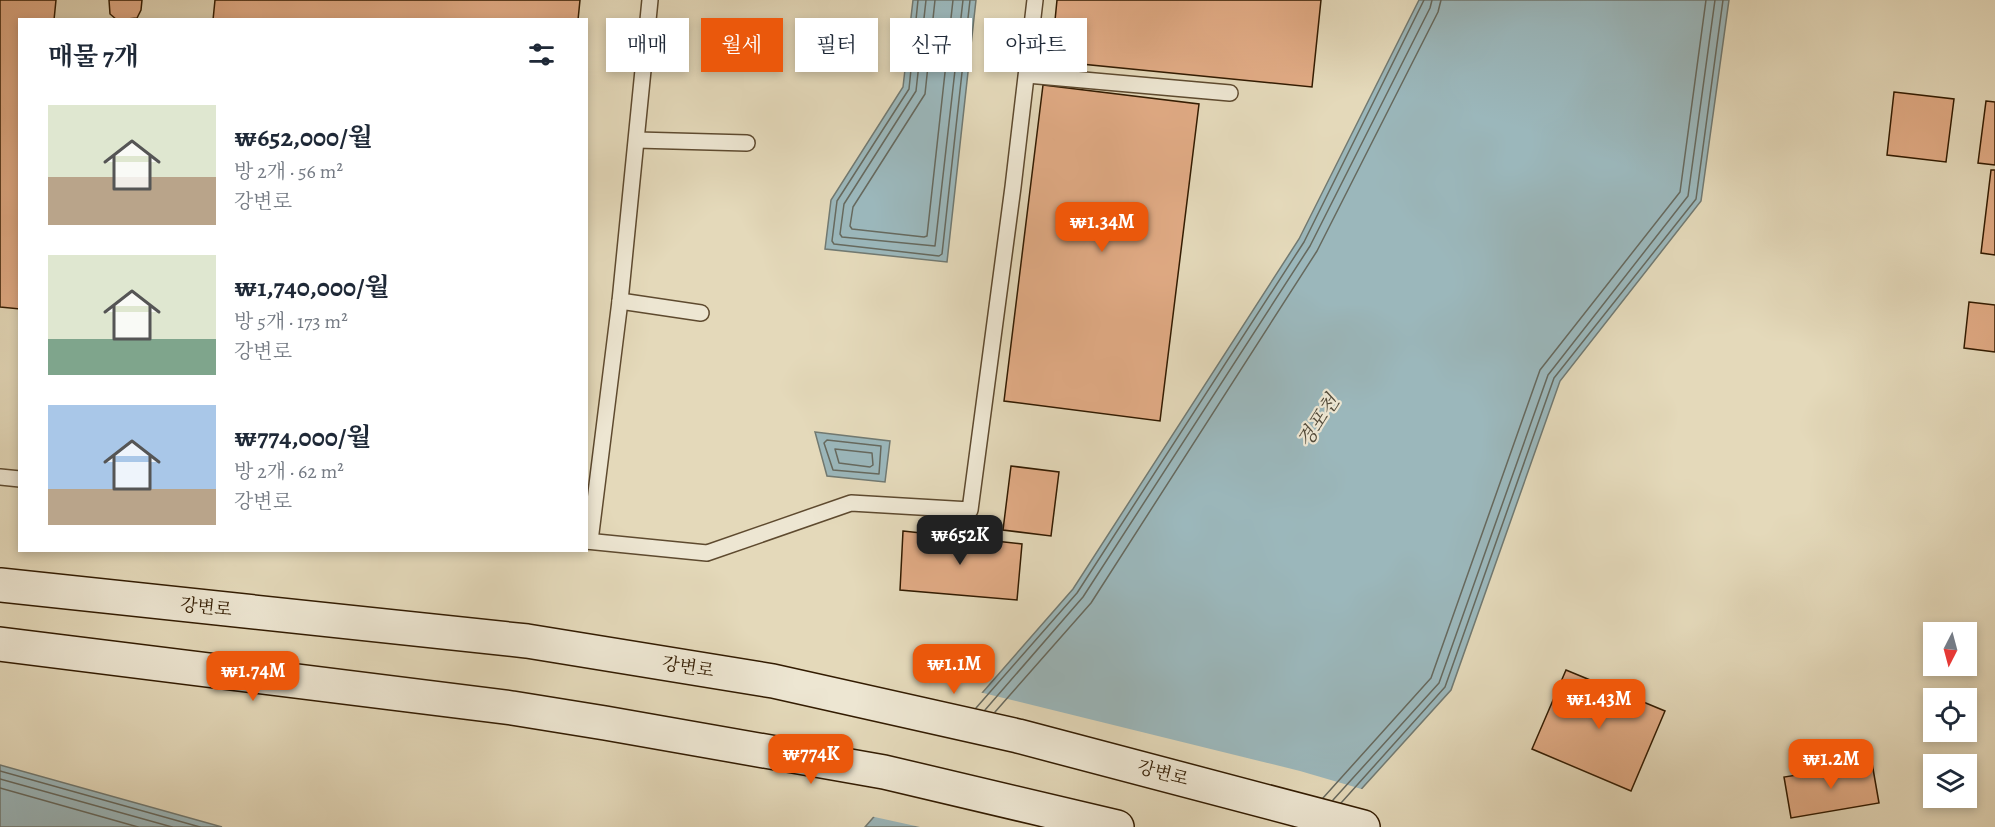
<!DOCTYPE html>
<html lang="ko">
<meta charset="utf-8">
<style>
:root{--surface:#fff;--page:#f6f6f7;--text:#1f2937;--muted:#747a83;--accent:#ea580c}
body{margin:0;font-family:Alegreya,"Noto Serif KR",serif;background:var(--page);color:var(--text);height:100vh;display:flex;flex-direction:column;font-size:22px;white-space:nowrap}
*{box-sizing:border-box;margin:0}
p{font-size:20px;color:var(--muted)}
.icon{flex:none;width:33px;height:33px;fill:none;stroke:currentColor;stroke-width:2;stroke-linecap:round;stroke-linejoin:round}
.map{position:relative;flex:1;overflow:hidden}
.panel{position:absolute;left:18px;top:18px;width:570px;height:534px;display:flex;flex-direction:column;background:var(--surface);border-radius:0px;box-shadow:0 3px 9px #0003}
.panel>*{flex:none}
.hud{position:absolute;left:606px;top:18px;width:570px;height:54px;display:flex;gap:12px}
.needle{width:39px;rotate:186deg}
.tools{position:absolute;left:1923px;top:622px;display:grid;gap:12px}
.tools a{display:grid;place-items:center;width:54px;height:54px;border-radius:0px;background:var(--surface);box-shadow:0 3px 9px #0003;font-size:30px}
.price{position:absolute;translate:-50% -51px;padding:0 14px;border-radius:12px;background:var(--accent);color:#fff;font-size:20px;line-height:39px;filter:drop-shadow(0 2px 3px #0008)}
.price::after{content:'';position:absolute;left:50%;top:36px;width:18px;height:14px;margin-left:-9px;background:inherit;clip-path:polygon(0 0,100% 0,50% 100%)}
.price.on{background:#222;color:#fff}
ul{padding:0;list-style:none}
li{display:flex;align-items:center;gap:18px;height:150px;padding:0 30px}
li span{display:grid;place-items:center;flex:none;width:168px;height:120px;border-radius:0px;color:#555}
li>.icon{margin-inline-start:auto}
span .icon{width:72px;height:72px;fill:#fffc;stroke-width:1}
li b{font-size:26px}
h2{display:flex;justify-content:space-between;align-items:center;height:72px;padding:0 30px;font-size:26px}
.pill{padding:0 21px;border-radius:0px;background:var(--surface);box-shadow:0 3px 9px #0003;font-size:21px;line-height:54px}
.pill.on{background:var(--accent);color:#fff}
.map>svg:first-child{display:block}
.water{fill:#9bb7bb;stroke:#717971;stroke-width:1.5}
.pier{fill:#e4d9ba}
.lines{fill:none;stroke-linecap:round;stroke-linejoin:round}
.shore{stroke:#66695e;stroke-width:1.5}
.building{fill:#e1ab85;stroke:#321b01;stroke-width:1.5}
.lane-casing{stroke:#5e4a2f;stroke-width:18}
.secondary-casing{stroke:#321b01;stroke-width:36}
.lane{stroke:#ede6d2;stroke-width:15}
.secondary{stroke:#ede6d2;stroke-width:33}
.labels{text-anchor:middle;stroke-width:4.5;stroke-linejoin:round;paint-order:stroke}
.street-label{font-size:18px;fill:#321b01;stroke:#ede6d2}
.water-label{font-size:20px;font-style:italic;fill:#524a39;stroke:#ede6d2}
</style>
<div class="map">
<svg width="1995" height="827" viewBox="0 0 1995 827">
<rect width="100%" height="100%" fill="#e4d9ba"/>
<filter id="stains"><feTurbulence type="fractalNoise" baseFrequency=".00333" numOctaves="4"/><feColorMatrix values="0 0 0 0 .2 0 0 0 0 .09 0 0 0 0 .02 0 0 0 .5 -.17"/></filter>
<radialGradient id="worn" r=".72"><stop offset=".6" stop-color="#630" stop-opacity="0"/><stop offset="1" stop-color="#630" stop-opacity=".3"/></radialGradient>
<!-- water -->
<g class="water">
<path d="M913 0H976L947 262 825 249 831 200 903 87Z"/>
<path d="M1419 0H1729L1701 201 1560 381 1451 690 1327 827H865L1073 589 1299 239Z"/>
<path d="M815 432 890 441 885 482 827 476Z"/>
<path d="M0 765 222 827H0Z"/>
</g>
<!-- pier -->
<path class="pier" d="M979 692 1300 771 1365 790 1331 827H920L870 816Z"/>
<g class="lines">
<!-- shore -->
<g class="shore">
<path d="M918 0 909 89 837 201 832 241 834 244 939 256 942 254 970 0"/>
<path d="M926 0 916 91 844 204 840 234 842 237 935 246 963 0"/>
<path d="M935 0 925 94 853 207 850 226 852 229 924 237 927 236 953 0"/>
<path d="M827 440 881 446 879 474 833 470 824 443Z"/>
<path d="M835 449 872 453 873 465 870 467 839 463Z"/>
<path d="M976 708 1077 593 1304 242 1424 0"/>
<path d="M985 710 1083 597 1310 246 1430 8 1432 0"/>
<path d="M995 712 1091 603 1317 251 1438 12 1441 0"/>
<path d="M0 771 200 827"/>
<path d="M0 779 172 827"/>
<path d="M0 788 138 827"/>
<path d="M1323 798 1431 678 1540 370 1680 192 1706 0"/>
<path d="M1333 800 1439 683 1548 375 1688 196 1715 0"/>
<path d="M1341 803 1445 687 1554 378 1696 199 1723 0"/>
</g>
</g>
<!-- building -->
<g class="building">
<path d="M0 0H56L54 20H20V309L0 307Z"/>
<path d="M109 0H142L141 10 137 18 117 20 110 14Z"/>
<path d="M215 0H580L578 20H213Z"/>
<path d="M1057 0H1321L1312 87 1051 61Z"/>
<path d="M1043 85 1199 104 1160 421 1004 401Z"/>
<path d="M1894 92 1954 99 1946 162 1887 155Z"/>
<path d="M1986 101 1995 102V165L1978 163Z"/>
<path d="M1991 170H1995V255L1981 253Z"/>
<path d="M1969 302 1995 305V352L1964 348Z"/>
<path d="M1011 466 1059 472 1051 536 1003 530Z"/>
<path d="M903 531 1022 544 1017 600 900 590Z"/>
<path d="M1566 670 1665 711 1631 791 1532 749Z"/>
<path d="M1872 763 1879 803 1791 818 1784 777Z"/>
</g>
<g class="lines">
<defs>
<g id="lane">
<path d="M1027 75 1230 93"/>
<path d="M637 140 747 143"/>
<path d="M620 301 701 313"/>
<path d="M0 477 20 479"/>
<path d="M586 541 707 553 851 503 970 510 1013 187 1035 0"/>
<path d="M590 541 620 301 650 0"/>
</g>
<g id="secondary">
<path d="M0 585 527 641 773 681 1018 736 1363 827"/>
<path d="M0 644 512 708 605 723 884 772 1117 827"/>
</g>
</defs>
<!-- lane casing -->
<use href="#lane" class="lane-casing"/>
<!-- secondary casing -->
<use href="#secondary" class="secondary-casing"/>
<!-- lane -->
<use href="#lane" class="lane"/>
<!-- secondary -->
<use href="#secondary" class="secondary"/>
</g>
<g class="labels">
<!-- street labels -->
<g class="street-label">
<text transform="translate(206 607) rotate(6)" y="6">강변로</text>
<text transform="translate(688 667) rotate(9)" y="6">강변로</text>
<text transform="translate(1163 773) rotate(15)" y="6">강변로</text>
</g>
<!-- water labels -->
<g class="water-label">
<text transform="translate(1318 421) rotate(-57)" y="7">경포천</text>
</g>
</g>
<rect width="100%" height="100%" filter="url(#stains)"/>
<rect width="100%" height="100%" fill="url(#worn)"/>
</svg>
<div class="tools">
<a><svg class="needle" viewBox="-14 -14 28 28"><path d="M0-13l5 13h-10z" fill="#e53935"/><path d="M0 13l5-13h-10z" fill="#747a83"/></svg></a>
<a><svg class="icon" aria-label="locate" viewBox="0 0 24 24"><circle cx="12" cy="12" r="6"/><path d="M12 2v4M12 18v4M2 12h4M18 12h4"/></svg></a>
<a><svg class="icon" aria-label="layers" viewBox="0 0 24 24"><path d="M12 4l9 5-9 5-9-5zM3 14l9 5 9-5"/></svg></a>
</div>
<b class="price" style="left:1102px;top:253px">₩1.34M</b>
<b class="price on" style="left:960px;top:566px">₩652K</b>
<b class="price" style="left:954px;top:695px">₩1.1M</b>
<b class="price" style="left:253px;top:702px">₩1.74M</b>
<b class="price" style="left:1599px;top:730px">₩1.43M</b>
<b class="price" style="left:811px;top:785px">₩774K</b>
<b class="price" style="left:1831px;top:790px">₩1.2M</b>
<div class="hud">
<a class="pill">매매</a>
<a class="pill on">월세</a>
<a class="pill">필터</a>
<a class="pill">신규</a>
<a class="pill">아파트</a>
</div>
<section class="panel">
<h2>매물 7개<svg class="icon" aria-label="filters" viewBox="0 0 24 24"><path d="M4 7h16M4 17h16"/><circle cx="9" cy="7" r="2"/><circle cx="15" cy="17" r="2"/></svg></h2>
<ul>
<li><span style="background:linear-gradient(#dfe7d0 60%,#b9a48a 0)"><svg class="icon" aria-label="home" viewBox="0 0 24 24"><path d="M3 11l9-7 9 7M6 9v11h12V9"/></svg></span><div><b>₩652,000/월</b><p>방 2개 · 56 m²</p><p>강변로</p></div></li>
<li><span style="background:linear-gradient(#dfe7d0 70%,#7fa58c 0)"><svg class="icon" aria-label="home" viewBox="0 0 24 24"><path d="M3 11l9-7 9 7M6 9v11h12V9"/></svg></span><div><b>₩1,740,000/월</b><p>방 5개 · 173 m²</p><p>강변로</p></div></li>
<li><span style="background:linear-gradient(#a9c7e8 70%,#b9a48a 0)"><svg class="icon" aria-label="home" viewBox="0 0 24 24"><path d="M3 11l9-7 9 7M6 9v11h12V9"/></svg></span><div><b>₩774,000/월</b><p>방 2개 · 62 m²</p><p>강변로</p></div></li>
</ul>
</section>
</div>
